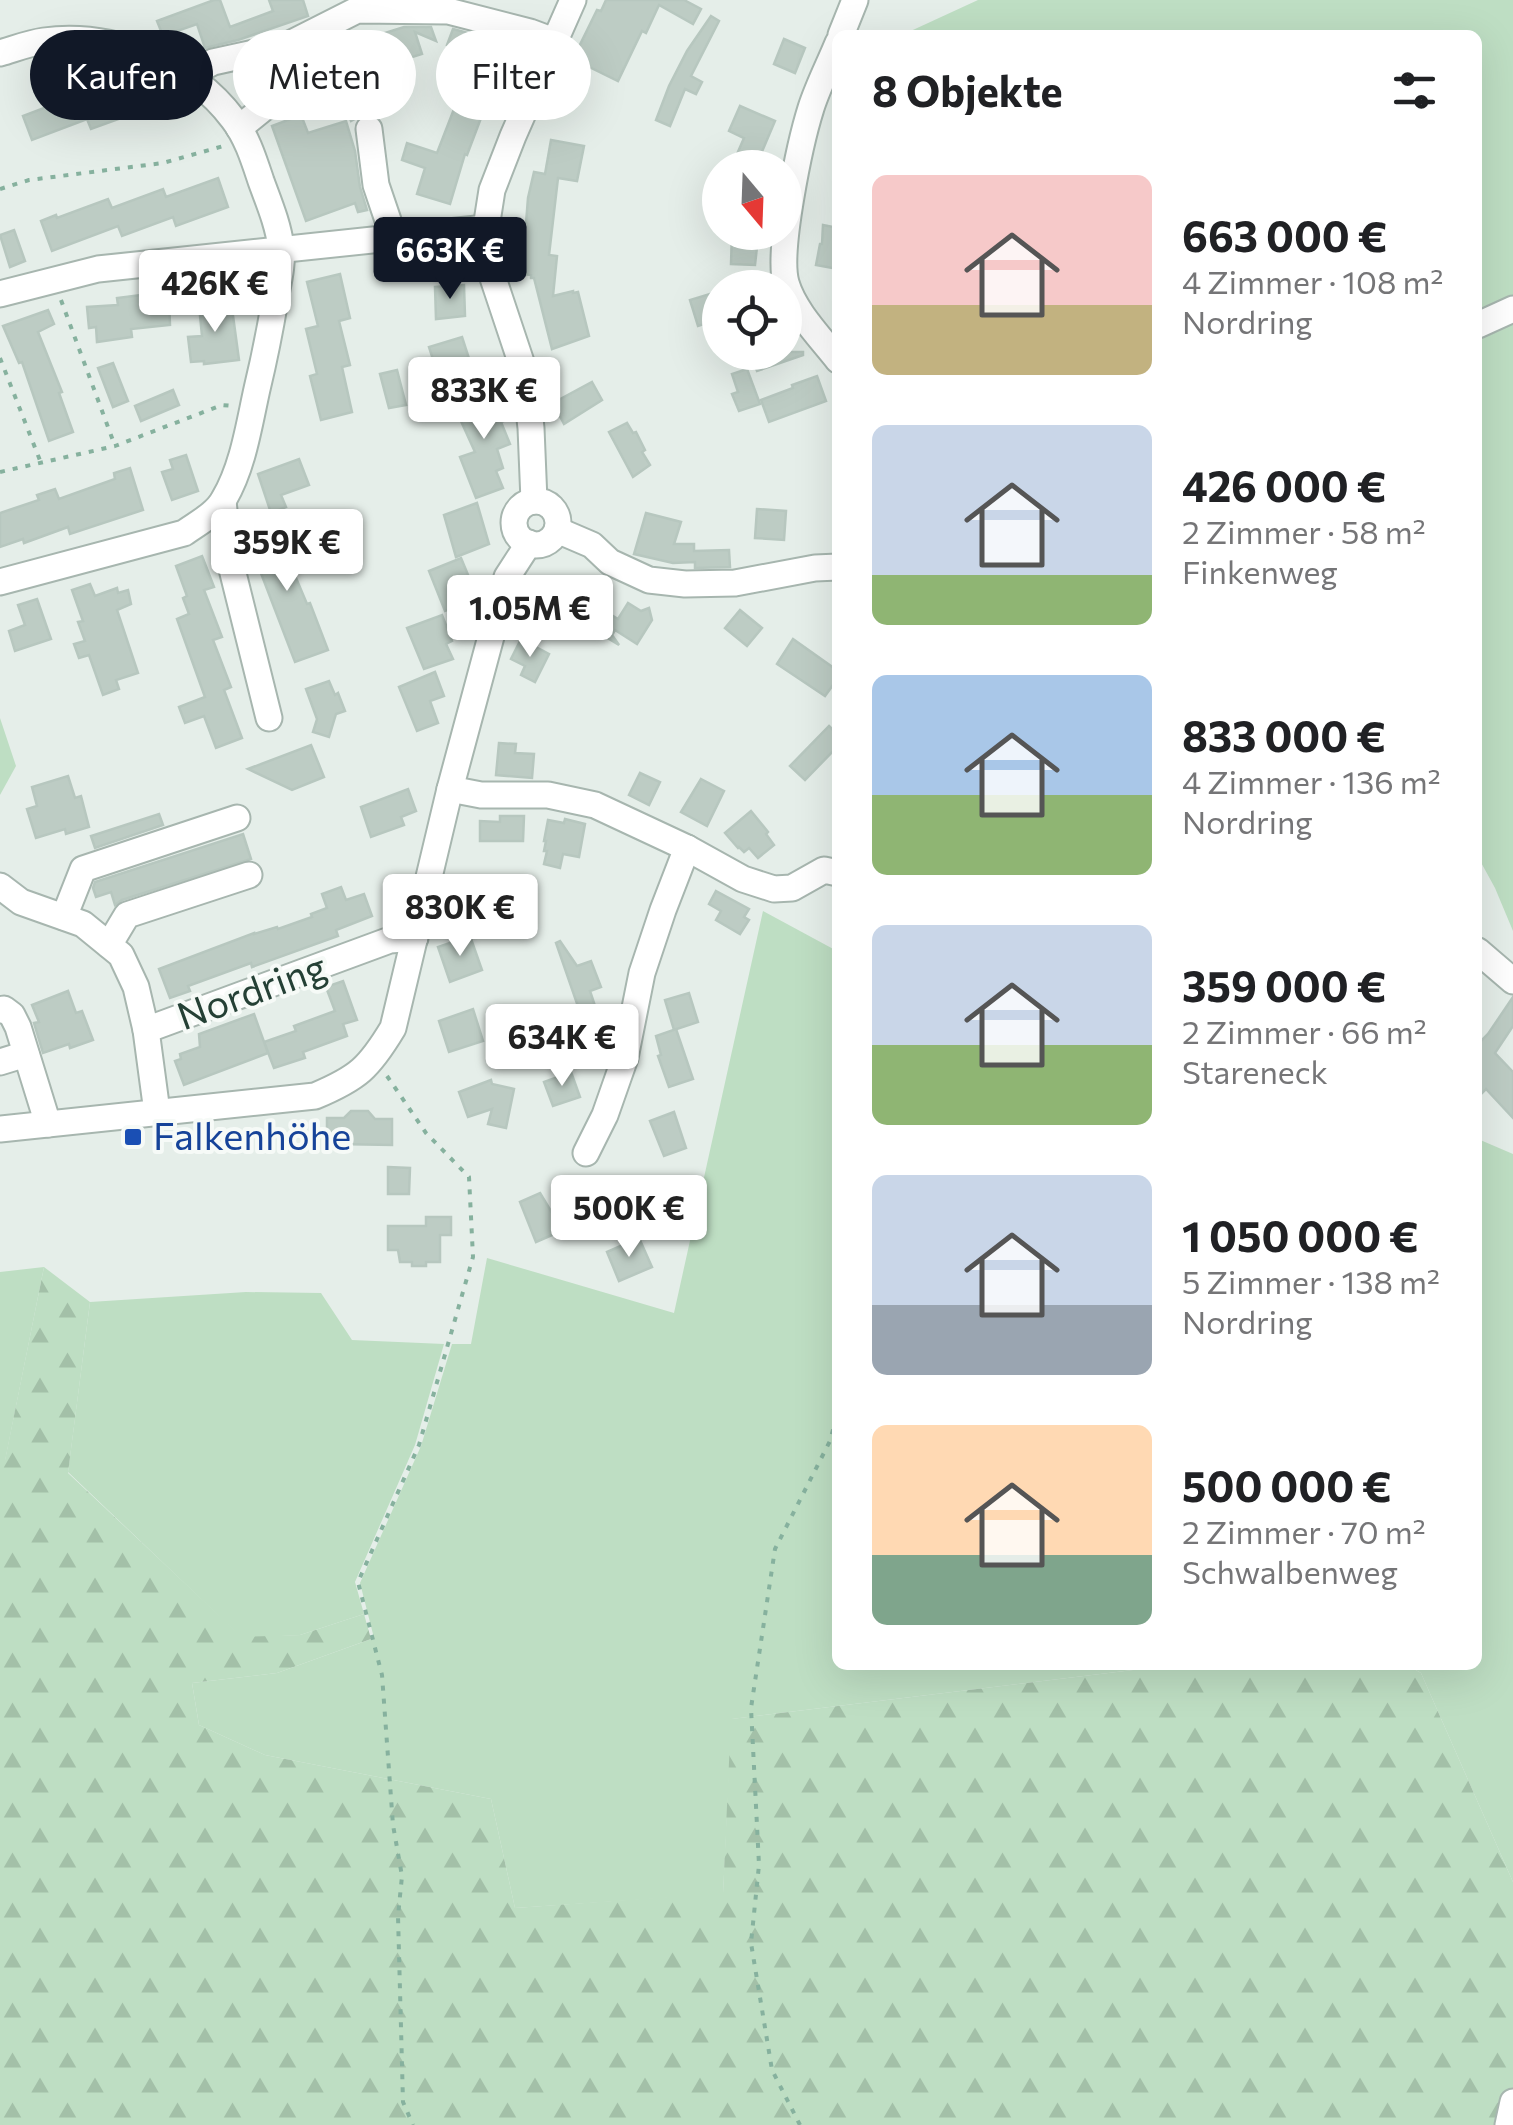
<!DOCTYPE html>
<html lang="de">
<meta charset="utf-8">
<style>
:root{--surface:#fff;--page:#f2f2f2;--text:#202124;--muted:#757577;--accent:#111827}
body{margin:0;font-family:Commissioner,sans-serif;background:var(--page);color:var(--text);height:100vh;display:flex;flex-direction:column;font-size:38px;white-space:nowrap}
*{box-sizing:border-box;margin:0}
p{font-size:32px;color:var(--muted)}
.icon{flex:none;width:55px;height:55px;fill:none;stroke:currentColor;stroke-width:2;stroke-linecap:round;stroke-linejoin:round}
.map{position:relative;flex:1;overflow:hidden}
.sheet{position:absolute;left:832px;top:30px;width:650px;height:1640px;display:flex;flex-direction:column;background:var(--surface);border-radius:15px;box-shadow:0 10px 40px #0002}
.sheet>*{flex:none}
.guide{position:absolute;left:30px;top:30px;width:652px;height:90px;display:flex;gap:20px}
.needle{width:65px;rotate:161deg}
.fabs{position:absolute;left:702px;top:150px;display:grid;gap:20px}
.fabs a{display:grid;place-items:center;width:100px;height:100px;border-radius:50%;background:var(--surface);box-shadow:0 10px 40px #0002;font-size:50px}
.price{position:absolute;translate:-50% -85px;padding:0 22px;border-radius:10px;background:#fff;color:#222;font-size:32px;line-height:65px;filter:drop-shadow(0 2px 5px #0008)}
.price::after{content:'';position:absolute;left:50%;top:60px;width:30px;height:22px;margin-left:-15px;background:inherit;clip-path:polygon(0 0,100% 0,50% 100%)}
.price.selected{background:var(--accent);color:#fff}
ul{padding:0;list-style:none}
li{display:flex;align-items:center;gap:30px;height:250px;padding:0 40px}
li span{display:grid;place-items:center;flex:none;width:280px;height:200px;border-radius:15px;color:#555}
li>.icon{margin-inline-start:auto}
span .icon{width:120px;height:120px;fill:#fffc;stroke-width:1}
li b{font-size:42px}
h2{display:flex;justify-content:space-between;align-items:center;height:120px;padding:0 40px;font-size:42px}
.pill{padding:0 35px;border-radius:45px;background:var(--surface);box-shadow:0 10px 40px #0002;font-size:35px;line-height:90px}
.pill.selected{background:var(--accent);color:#fff}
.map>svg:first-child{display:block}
.green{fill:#bedec3}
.forest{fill:url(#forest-firs)}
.building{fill:#bdccc4;stroke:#b7c7bf;stroke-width:2.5}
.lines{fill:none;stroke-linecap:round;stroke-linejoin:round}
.minor-casing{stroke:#a7b6af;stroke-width:29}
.path{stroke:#86b19e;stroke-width:4;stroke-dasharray:5 8;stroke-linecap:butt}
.minor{stroke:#fff;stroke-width:25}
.transit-dot{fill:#1a4fb4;stroke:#f6faf7;stroke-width:4}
.labels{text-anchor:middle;stroke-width:8;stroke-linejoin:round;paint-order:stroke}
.street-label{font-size:38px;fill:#244035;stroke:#f6faf7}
.transit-label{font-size:38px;fill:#164399;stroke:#f6faf7;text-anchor:start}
</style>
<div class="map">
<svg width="1513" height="2125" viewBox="0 0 1513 2125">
<defs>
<pattern id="forest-firs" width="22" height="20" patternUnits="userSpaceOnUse" patternTransform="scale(2.5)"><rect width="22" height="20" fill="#bedec3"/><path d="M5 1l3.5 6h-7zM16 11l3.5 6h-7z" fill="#a3c0a8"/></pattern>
</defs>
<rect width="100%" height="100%" fill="#e5eee9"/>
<!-- green -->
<g class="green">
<path d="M978 0H1513V306L1478 322V35H902Z"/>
<path d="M1513 311V931L1495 888 1478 857V327Z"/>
<path d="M0 718 16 766 0 795Z"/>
<path d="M763 911 837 951 838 1665H1174L732 1719 723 1894 515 1908 491 1799 265 1755 199 1725 192 1683 277 1673 374 1638 360 1583 421 1446 452 1344H471L487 1258 674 1313Z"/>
<path d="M1478 1139 1513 1154V1882L1421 1673 1407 1665H1478Z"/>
<path d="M44 1267 5 1461H0V1272Z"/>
<path d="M246 1292 321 1293 352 1340 444 1344 415 1445 355 1582 364 1614 300 1635 242 1638 68 1472 90 1302Z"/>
</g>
<!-- forest -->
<path class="forest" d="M44 1267 90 1302 68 1473 242 1637 300 1635 364 1614 371 1639 277 1673 192 1683 199 1725 265 1755 491 1799 515 1908 723 1893 731 1719 1174 1665H1407L1421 1673 1513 1882V2125H0V1461L5 1460Z"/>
<!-- building -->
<g class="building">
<path d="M214 0H220L230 27 273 11 269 0H303L308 16 238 40 205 48 197 24 163 36 157 21Z"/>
<path d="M606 0H684L701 9 693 24 659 5 646 33 642 31 618 81 573 59 597 10 601 11Z"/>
<path d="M711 16 719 21 691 76 702 82 696 94 685 89 670 126 656 120 669 86 687 51Z"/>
<path d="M404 27H431L436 41 415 32 422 54 377 68 390 109 374 114 366 113 351 121 338 87 319 93 315 84 309 80 302 59Z"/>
<path d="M453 29 490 39 488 44 509 50 498 88 474 81 480 58 447 45Z"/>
<path d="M784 39 805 48 795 73 774 64Z"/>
<path d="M291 61 296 75 273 82 268 67Z"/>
<path d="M137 84 146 109 91 129 87 119 32 140 23 116 78 95 82 105Z"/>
<path d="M740 106 775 121 755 168H731L744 138 729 131Z"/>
<path d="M454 109 481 118 467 155 465 154 450 204 417 194 425 168 402 160 407 143 437 153Z"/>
<path d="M301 115 308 133 346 121 355 151 360 187 367 210 358 212 355 203 306 221 272 126Z"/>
<path d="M551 140 584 146 577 181 558 178 549 255 557 256 553 296 573 291V293L578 292 589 336 552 349 534 278H531V275L522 274 528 198 534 172 545 174Z"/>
<path d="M218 178 228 207 176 226 173 217 122 236 118 226 52 251 41 221 56 215 57 218 108 199 112 208 163 189 166 197Z"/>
<path d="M823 225 838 228V269L816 265 820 244H822Z"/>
<path d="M14 230 25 261 10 267 0 235Z"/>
<path d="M732 232H746L751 238H758L755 265 731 264Z"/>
<path d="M340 274 350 318 339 321 350 365 342 367 352 412 321 420 310 376 317 374 306 329 318 326 307 282Z"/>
<path d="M464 285 465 316 436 319 435 287Z"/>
<path d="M720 291V319L698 326 690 300Z"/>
<path d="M142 295 143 302 169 300 170 325 131 329 132 337 97 342 96 327 89 328 87 307 118 305 117 298Z"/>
<path d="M231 301 239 360 204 364V361L191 362 188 337 202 336 199 305Z"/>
<path d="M48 310 54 324 38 332 62 392 59 393 73 432 49 441 22 362 19 363 3 326Z"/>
<path d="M462 337 474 374 441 384 429 347Z"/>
<path d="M750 352H803V355L757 371Z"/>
<path d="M113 363 128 401 113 407 98 368Z"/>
<path d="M747 369 760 404 739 411 732 394 738 392 732 374Z"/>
<path d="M397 370 406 405 389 408 380 374Z"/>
<path d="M817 376 826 401 769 422 761 400 793 388 792 385Z"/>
<path d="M592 382 602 400 564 424 553 403Z"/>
<path d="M173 390 179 405 141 421 135 406Z"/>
<path d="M495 391 506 420 501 422 510 444 497 449 503 468 496 471 503 488 476 498 460 457 475 452 455 408Z"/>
<path d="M627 423 633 433 636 432 645 450 642 452 650 465 633 477 609 432Z"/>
<path d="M186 455 198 491 172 500 162 472 173 469 170 460Z"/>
<path d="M299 459 309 485 281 495 286 507 271 513 258 474Z"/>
<path d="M130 468 143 510 70 534 68 527 24 543 23 539 0 547V513L39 500 37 495 55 489 59 499 115 479 114 473Z"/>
<path d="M477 503 489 544 456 557 444 515Z"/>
<path d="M757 509 786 511 784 540 755 538Z"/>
<path d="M646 513 681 522 674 544H694V551L729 550 730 567 695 568V562L673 563 634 554Z"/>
<path d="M281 521 291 547 273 554 284 583 296 578 307 604 310 603 328 650 295 662 246 534Z"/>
<path d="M202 556 214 587 204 590 222 637 213 640 231 687 224 690 242 738 216 748 204 716 185 723 179 707 205 697 177 619 189 614 183 598 187 596 176 566Z"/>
<path d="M461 558 471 582 459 587 466 603 445 611 429 571Z"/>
<path d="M90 584 95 596 117 588 118 593 128 590 131 604 117 610 138 673 116 680 119 689 103 695 89 655 79 658 74 644 85 641 78 622 83 621 72 590Z"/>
<path d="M583 588 603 621 608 613 618 619 628 603 641 611 649 608 652 620 637 644 615 630 612 635 619 645 573 617 563 600Z"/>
<path d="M37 599 51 639 15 651 9 631 25 625 18 605Z"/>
<path d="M740 610 762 628 747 646 725 628Z"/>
<path d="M442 615 452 641 446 644 453 659 424 669 407 628Z"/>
<path d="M521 639 549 654 535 682 521 675 525 666 511 659Z"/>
<path d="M793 639 838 671V678L825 696 777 664Z"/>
<path d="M435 672 444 696 430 701 438 723 417 731 399 687Z"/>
<path d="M329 681 335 695 338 693 345 711 336 714 329 737 313 732 317 719 306 689Z"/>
<path d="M829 726 838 735V746L805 780 790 766Z"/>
<path d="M499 743 516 744 515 753 534 754 532 778 496 775Z"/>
<path d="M311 745 324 777 292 790 248 769Z"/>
<path d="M640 773 660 782 649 805 629 795Z"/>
<path d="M68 776 75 798 81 796 89 827 66 834 65 829 36 838 27 809 37 806 32 787Z"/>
<path d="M701 779 724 791 707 826 681 812Z"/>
<path d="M408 789 416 811 401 817 404 825 371 837 361 807Z"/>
<path d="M751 811 768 832 766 834 774 845 758 858 749 848 744 852 739 847 738 848 725 833Z"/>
<path d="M159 814 163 825 95 848 91 836Z"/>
<path d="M500 816H524L523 841H480V821L500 822Z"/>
<path d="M565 819 585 824 579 857 563 854 560 868 544 864 547 851H544L546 841H544L548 820 564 823Z"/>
<path d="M243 834 251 859 122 900 115 905 111 892 96 897 93 888 95 882Z"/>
<path d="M341 887 346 900 364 894 372 916 336 930 338 936 252 967 251 963 188 986 190 991 170 998 159 969 254 933V934L277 927 278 929 312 917 311 914 327 908 322 894Z"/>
<path d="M716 891 749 909 744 917 749 920 740 934 716 920 721 911 709 904Z"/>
<path d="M470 936 482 970 450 982 438 947Z"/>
<path d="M560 941 577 966 591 961 601 987 590 991 598 1015 583 1020 591 1044 563 1054 554 1028 582 1018 556 943Z"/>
<path d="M343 981 357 1020 343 1024 347 1036 303 1052 305 1058 274 1068 264 1042 296 1031 294 1026 335 1011 326 987Z"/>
<path d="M68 991 76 1013 82 1011 93 1040 70 1048 69 1044 43 1053 34 1023 39 1022 32 1005Z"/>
<path d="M689 993 698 1022 674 1030 665 1000Z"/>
<path d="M1513 997V1026L1495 1053 1513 1072V1118L1486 1089 1478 1097V1044L1488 1034Z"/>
<path d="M473 1009 483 1041 449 1052 439 1021Z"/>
<path d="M254 1014 268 1053 184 1085 175 1061 181 1059 180 1054 200 1047 199 1034Z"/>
<path d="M676 1029 693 1079 669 1087 658 1056 661 1055 656 1036Z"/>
<path d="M571 1072 580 1097 553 1106 544 1082Z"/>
<path d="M491 1080 492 1084 514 1089 506 1128 488 1124 492 1109 468 1117 459 1092Z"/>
<path d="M351 1111H368L375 1119H392V1145L337 1144V1142L327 1141V1118H344Z"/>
<path d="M674 1112 686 1148 664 1156 650 1121Z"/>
<path d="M388 1167 410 1168 409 1194H388Z"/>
<path d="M540 1193 552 1213 560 1210 568 1228 536 1242 520 1202Z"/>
<path d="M426 1217H451V1235H440V1262H426V1266H412V1262H400L398 1250H388V1226H426Z"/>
<path d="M639 1238 652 1267 619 1281 607 1252Z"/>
</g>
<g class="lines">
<defs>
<g id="minor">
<path d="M841 35 855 0"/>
<path d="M838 43C829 65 818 86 811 108 800 143 777 251 786 283 794 311 820 337 838 360"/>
<path d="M0 53C14 49 29 43 44 41 113 32 191 63 233 119 247 137 254 160 261 181 269 203 278 224 281 247 283 264 278 283 275 300 270 330 264 360 257 389 249 425 243 467 224 499 216 514 198 523 184 533L0 582"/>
<path d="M187 76 213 62 286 46 357 10 448 11 530 32 554 41"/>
<path d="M239 128 265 107 303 95"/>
<path d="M369 129 376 185 394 238"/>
<path d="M0 294 98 269 486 228"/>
<path d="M1478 325 1513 309"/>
<path d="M223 501 229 557 269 718"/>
<path d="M534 501 531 428 525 374 491 272 486 228 492 190 513 136 573 0"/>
<circle cx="536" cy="523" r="22"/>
<path d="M557 530 592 545 610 562 649 580 685 584 735 583 815 568 838 567"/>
<path d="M450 789 481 795H548L595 805 687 848 743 879 774 889 792 888 824 870 838 873"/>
<path d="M0 886 21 902 83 924 121 955 136 987 146 1030 157 1112"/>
<path d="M64 917 83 869 237 818"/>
<path d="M109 945 127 915 249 875"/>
<path d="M1478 951 1513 981"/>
<path d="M0 1010 4 1009 12 1015 18 1027 48 1124"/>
<path d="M146 1030 390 940 415 938"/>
<path d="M0 1062 26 1054"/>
<path d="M0 1129 315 1096C358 1078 369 1068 393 1028L450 789 507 577 529 543"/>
<path d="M586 1153 605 1115 625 1058 642 973 663 910 687 848"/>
<path d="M1508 2125 1513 2102"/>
</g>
</defs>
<!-- minor casing -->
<use href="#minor" class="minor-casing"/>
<!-- path -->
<g class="path">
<path d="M0 189 29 180 163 163 227 145"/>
<path d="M61 300 115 446"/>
<path d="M0 358 41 463"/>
<path d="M0 472 115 446 222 405 233 406"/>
<path d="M387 1076 426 1133 469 1177 473 1257 419 1445 358 1582 382 1675 393 1825 402 1876 398 1916 403 2102 413 2125"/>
<path d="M800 2125 772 2070 751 1943 759 1865 751 1708 775 1549 830 1441 838 1411"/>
</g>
<!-- minor -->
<use href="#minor" class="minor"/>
</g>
<!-- markers -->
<rect class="transit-dot" x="123" y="1127" width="20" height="20" rx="5"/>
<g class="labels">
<!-- street labels -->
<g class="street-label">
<text transform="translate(252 992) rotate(-20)" y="13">Nordring</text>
</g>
<!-- transit labels -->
<g class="transit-label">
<text x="153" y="1150">Falkenhöhe</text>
</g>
</g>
</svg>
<div class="fabs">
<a><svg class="needle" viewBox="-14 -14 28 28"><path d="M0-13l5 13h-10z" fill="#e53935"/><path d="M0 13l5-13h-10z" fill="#757577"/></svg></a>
<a><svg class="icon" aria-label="locate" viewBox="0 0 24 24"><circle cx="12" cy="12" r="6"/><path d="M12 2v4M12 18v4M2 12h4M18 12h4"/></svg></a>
</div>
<b class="price selected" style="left:450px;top:302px">663K €</b>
<b class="price" style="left:215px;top:335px">426K €</b>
<b class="price" style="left:484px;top:442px">833K €</b>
<b class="price" style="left:287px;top:594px">359K €</b>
<b class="price" style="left:530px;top:660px">1.05M €</b>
<b class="price" style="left:460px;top:959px">830K €</b>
<b class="price" style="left:562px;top:1089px">634K €</b>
<b class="price" style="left:629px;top:1260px">500K €</b>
<div class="guide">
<a class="pill selected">Kaufen</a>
<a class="pill">Mieten</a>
<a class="pill">Filter</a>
</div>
<section class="sheet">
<h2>8 Objekte<svg class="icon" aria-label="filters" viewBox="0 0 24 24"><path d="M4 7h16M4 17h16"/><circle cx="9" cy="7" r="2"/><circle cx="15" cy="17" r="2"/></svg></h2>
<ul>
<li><span style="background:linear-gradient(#f6c9c9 65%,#c2b280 0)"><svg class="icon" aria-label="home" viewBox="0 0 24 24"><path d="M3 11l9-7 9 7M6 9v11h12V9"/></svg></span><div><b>663 000 €</b><p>4 Zimmer · 108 m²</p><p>Nordring</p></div></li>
<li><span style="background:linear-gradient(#c9d6e8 75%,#8fb573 0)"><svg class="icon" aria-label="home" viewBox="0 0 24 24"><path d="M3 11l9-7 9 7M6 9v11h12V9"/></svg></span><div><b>426 000 €</b><p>2 Zimmer · 58 m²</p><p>Finkenweg</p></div></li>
<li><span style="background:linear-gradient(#a9c7e8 60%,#8fb573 0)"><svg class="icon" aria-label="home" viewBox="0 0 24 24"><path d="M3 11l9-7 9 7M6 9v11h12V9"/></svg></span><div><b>833 000 €</b><p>4 Zimmer · 136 m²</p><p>Nordring</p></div></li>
<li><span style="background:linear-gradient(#c9d6e8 60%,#8fb573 0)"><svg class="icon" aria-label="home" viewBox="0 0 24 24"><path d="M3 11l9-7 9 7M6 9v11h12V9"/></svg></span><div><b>359 000 €</b><p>2 Zimmer · 66 m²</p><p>Stareneck</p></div></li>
<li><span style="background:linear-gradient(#c9d6e8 65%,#9aa5b1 0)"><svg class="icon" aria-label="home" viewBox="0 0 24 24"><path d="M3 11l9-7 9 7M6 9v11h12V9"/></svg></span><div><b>1 050 000 €</b><p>5 Zimmer · 138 m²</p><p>Nordring</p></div></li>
<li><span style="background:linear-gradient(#ffd9b3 65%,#7fa58c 0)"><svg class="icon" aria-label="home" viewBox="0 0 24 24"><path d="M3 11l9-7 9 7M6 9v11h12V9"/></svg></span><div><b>500 000 €</b><p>2 Zimmer · 70 m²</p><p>Schwalbenweg</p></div></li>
</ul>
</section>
</div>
